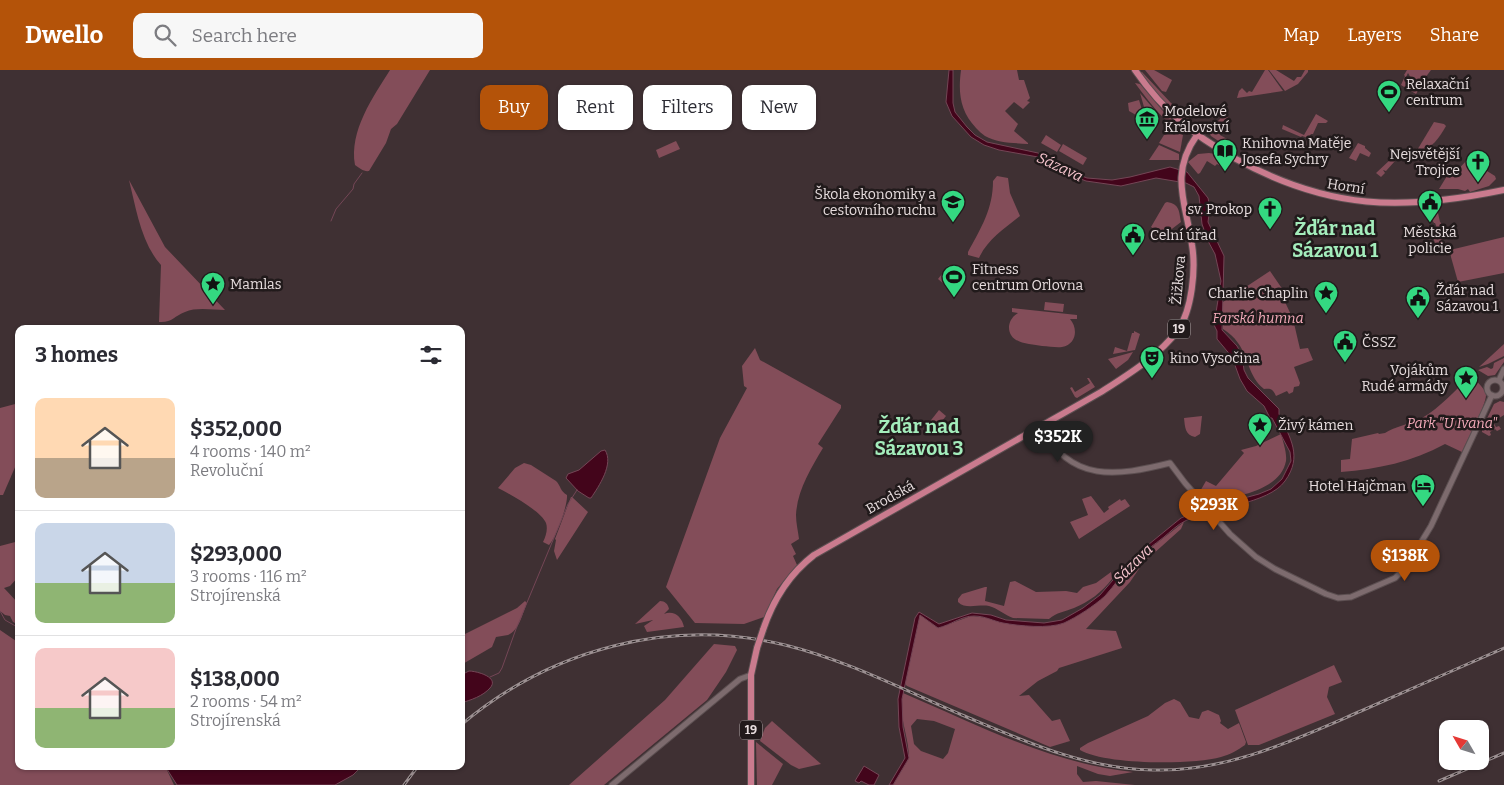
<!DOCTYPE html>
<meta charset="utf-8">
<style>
:root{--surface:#fff;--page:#f7f7f7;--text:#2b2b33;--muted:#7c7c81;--line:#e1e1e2;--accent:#b45309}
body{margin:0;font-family:Bitter,serif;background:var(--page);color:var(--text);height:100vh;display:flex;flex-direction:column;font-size:19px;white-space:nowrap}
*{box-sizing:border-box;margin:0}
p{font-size:16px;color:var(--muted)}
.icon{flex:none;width:28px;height:28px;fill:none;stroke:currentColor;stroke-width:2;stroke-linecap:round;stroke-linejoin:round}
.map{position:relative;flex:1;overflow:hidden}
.drawer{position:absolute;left:15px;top:255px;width:450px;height:445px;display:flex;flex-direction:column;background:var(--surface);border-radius:10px;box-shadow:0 1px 4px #0004}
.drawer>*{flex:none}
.hud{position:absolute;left:480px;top:15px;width:475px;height:45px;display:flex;gap:10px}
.needle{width:32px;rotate:309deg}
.controls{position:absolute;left:1439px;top:650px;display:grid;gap:10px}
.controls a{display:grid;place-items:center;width:50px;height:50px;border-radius:10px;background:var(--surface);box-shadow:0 1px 4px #0004;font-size:25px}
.price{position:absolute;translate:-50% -42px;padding:0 11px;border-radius:18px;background:var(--accent);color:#fff;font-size:16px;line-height:32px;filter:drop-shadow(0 1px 2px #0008)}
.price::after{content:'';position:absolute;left:50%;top:30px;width:15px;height:11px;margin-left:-8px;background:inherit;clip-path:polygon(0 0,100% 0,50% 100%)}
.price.active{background:#222;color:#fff}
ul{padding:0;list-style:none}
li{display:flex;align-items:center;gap:15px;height:125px;padding:0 20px}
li+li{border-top:1px solid var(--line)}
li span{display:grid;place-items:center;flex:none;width:140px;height:100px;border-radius:10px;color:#555}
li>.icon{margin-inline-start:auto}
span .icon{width:60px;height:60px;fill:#fffc;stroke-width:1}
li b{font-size:21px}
h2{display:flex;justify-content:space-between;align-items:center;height:60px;padding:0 20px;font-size:21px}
.chip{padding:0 18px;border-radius:10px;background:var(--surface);box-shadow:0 1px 4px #0004;font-size:18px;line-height:45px}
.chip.active{background:var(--accent);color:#fff}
header{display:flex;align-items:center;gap:30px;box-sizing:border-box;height:70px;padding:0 25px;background:var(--accent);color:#fff}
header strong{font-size:24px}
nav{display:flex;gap:28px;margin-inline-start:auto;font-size:18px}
.search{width:350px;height:45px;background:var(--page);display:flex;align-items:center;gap:12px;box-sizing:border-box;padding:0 18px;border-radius:10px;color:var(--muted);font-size:19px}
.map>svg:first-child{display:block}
.green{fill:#834d59;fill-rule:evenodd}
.water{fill:#43051b;stroke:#744656}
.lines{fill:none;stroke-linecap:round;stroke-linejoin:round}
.stream{stroke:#744656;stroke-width:1}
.tertiary-casing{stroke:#5c4f51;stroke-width:7}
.primary-casing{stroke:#5c4f51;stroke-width:8}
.tertiary{stroke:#7d6b6e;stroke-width:5}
.primary{stroke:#ca7b8e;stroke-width:6}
.rail-casing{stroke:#9c9092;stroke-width:3}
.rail{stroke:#211a1b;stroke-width:1;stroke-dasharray:4;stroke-linecap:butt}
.primary-bridge-casing{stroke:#5c4f51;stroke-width:8;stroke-linecap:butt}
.primary-bridge{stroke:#ca7b8e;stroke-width:6}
.labels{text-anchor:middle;stroke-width:5;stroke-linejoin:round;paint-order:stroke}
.shield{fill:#211a1b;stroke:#aca2a4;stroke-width:1}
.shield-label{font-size:12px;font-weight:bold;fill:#e7ddde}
.poi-label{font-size:14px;fill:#e7ddde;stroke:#211a1b;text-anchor:start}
.street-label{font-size:14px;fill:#e7ddde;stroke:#211a1b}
.park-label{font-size:14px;font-style:italic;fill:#f4abba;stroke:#211a1b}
.water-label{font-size:15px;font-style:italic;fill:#f8c6cf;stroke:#211a1b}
.district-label{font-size:19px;font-weight:bold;fill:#a4edbc;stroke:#211a1b}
</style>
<header>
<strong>Dwello</strong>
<div class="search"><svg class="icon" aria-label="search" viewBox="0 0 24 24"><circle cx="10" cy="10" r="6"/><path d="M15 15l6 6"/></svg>Search here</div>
<nav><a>Map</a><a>Layers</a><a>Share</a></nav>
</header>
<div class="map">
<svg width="1504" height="715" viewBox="0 0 1504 715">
<rect width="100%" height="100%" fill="#3f3033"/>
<!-- green -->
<g class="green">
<path d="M390 0H430L397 54 391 59 386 73 369 101C364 102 359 98 355 95 349 61 373 27 390 0Z"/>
<path d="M961 0H1017L1019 10H1024L1030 28 1027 31 1030 32 1023 39 1014 32 1005 41 1018 54 1014 61 1028 73V74C1014 73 997 73 985 66 982 64 979 61 976 58 960 41 958 23 961 0Z"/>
<path d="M1145 0H1154L1172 10 1166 22 1162 21Z"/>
<path d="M1265 0H1268L1283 21 1237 28 1239 21 1242 18 1247 23 1249 21 1252 22Z"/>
<path d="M1269 0H1276L1294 11 1297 7H1301L1305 0H1308V2L1298 14 1285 21Z"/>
<path d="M1407 0H1431L1425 8 1420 11 1412 10 1408 3 1406 7 1421 16 1416 24 1401 15 1405 6 1404 5Z"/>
<path d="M1142 2 1171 33 1189 48 1190 51 1188 54 1160 28 1140 3Z"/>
<path d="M1135 13 1140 14 1162 40 1183 60C1167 58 1145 26 1135 13Z"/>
<path d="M1140 23 1158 44 1157 48 1154 49 1146 44Z"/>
<path d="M1139 30 1144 46 1143 49 1129 41 1128 33Z"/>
<path d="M1316 44 1328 51 1326 53H1318L1313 64H1311L1308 68 1302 66 1301 67 1282 59 1283 55 1304 65Z"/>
<path d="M1224 45 1230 48 1220 65 1229 70 1226 76 1211 66 1208 61Z"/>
<path d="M1434 52 1444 54 1446 56C1439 68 1432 79 1417 83L1416 82Z"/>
<path d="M1178 61 1183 65 1180 82 1159 73 1164 65Z"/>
<path d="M1046 65 1061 75 1057 82 1041 73Z"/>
<path d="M676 71 680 79 659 88 656 80Z"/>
<path d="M1358 73 1365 76V78L1371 83 1369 87 1360 83 1356 91 1349 88Z"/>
<path d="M1063 74 1087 88 1083 95 1059 81Z"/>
<path d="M1159 75 1179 84V90H1149Z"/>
<path d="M1209 83 1215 84 1230 93 1226 99 1217 94 1215 96 1207 91 1200 103 1198 104 1188 92 1198 84Z"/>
<path d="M1396 83H1399L1395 91 1386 101 1383 100 1385 103 1381 107 1376 103 1391 89 1390 86Z"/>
<path d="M1468 89 1495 106 1496 109 1489 116 1470 122 1468 119 1465 121 1458 119H1439L1447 106 1450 108Z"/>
<path d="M997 106 1008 108 1010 123 1020 146C1005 158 987 170 979 188L968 185V182C981 158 993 139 993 111Z"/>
<path d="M129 110 165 177 225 240C213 240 196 237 185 242 174 246 172 253 159 252L161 195C141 173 136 138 129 110Z"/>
<path d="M1167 132C1180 134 1179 142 1181 152L1164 165 1151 157 1165 133Z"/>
<path d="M1436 143H1438L1440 152 1441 153 1443 164 1441 165 1442 174 1445 175 1441 178 1437 177 1432 166 1439 163 1435 153H1434L1431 148 1436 146Z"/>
<path d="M1504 167V203L1458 212 1451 187 1450 180Z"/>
<path d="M949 195 957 200 945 215 938 209Z"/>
<path d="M1270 201 1283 220 1285 232 1293 249 1300 279 1308 278 1313 290 1294 297 1300 313 1299 316 1294 317 1293 322 1289 324 1287 321 1276 326C1273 319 1271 318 1264 319 1248 306 1249 288 1238 273 1234 267 1229 263 1223 259V232Z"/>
<path d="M1045 232 1064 234 1063 242 1044 240Z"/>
<path d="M1012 238 1077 245V249H1070C1078 258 1077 274 1062 277 1056 278 1049 276 1042 276 1030 274 1008 274 1009 256 1010 250 1013 246 1018 243L1012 242Z"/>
<path d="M1134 261 1140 264 1135 280 1113 284 1115 277 1127 281 1132 263H1134Z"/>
<path d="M1504 274V286L1488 294 1479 297Z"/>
<path d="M755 278 760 290 841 335V338L818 374 823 378C811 398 797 421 796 445 796 453 798 461 799 469L791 474 796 484 793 486 797 495 777 519 764 547 744 554 695 553 666 517 720 368 747 318 744 316 742 296Z"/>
<path d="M1133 282 1128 290 1116 299 1108 289Z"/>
<path d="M1504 288V292L1495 305 1488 306 1478 300 1487 297 1491 299 1493 298 1494 293Z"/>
<path d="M1471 306C1476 311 1485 318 1486 325 1486 336 1467 370 1462 382L1445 374C1412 392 1378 399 1341 402V390L1350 389 1352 369 1378 363 1379 364 1385 363C1393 357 1411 354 1422 348 1441 337 1454 321 1471 306Z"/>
<path d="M1087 308H1089L1095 317 1077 328 1075 327 1070 318 1072 317 1075 322 1090 313Z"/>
<path d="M1500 331 1504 332V345L1493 352 1496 357 1499 356 1501 359 1497 361 1495 359 1490 362 1491 365 1489 366 1482 362V359L1494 334Z"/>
<path d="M19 333V388L3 425H0V338Z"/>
<path d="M939 340 946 346 935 360 928 354Z"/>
<path d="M1202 346 1200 364 1195 367C1185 365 1185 357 1184 348Z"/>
<path d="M1281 364C1283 372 1287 382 1286 391 1280 422 1234 426 1209 434L1199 423 1206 411 1216 416 1244 383 1241 380 1256 376Z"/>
<path d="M524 393 531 395 556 411C561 416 560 421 567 425 568 435 556 468 549 475L543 472C546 466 548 459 546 453 541 441 510 424 498 418L515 398Z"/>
<path d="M1091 426 1104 443 1109 439 1108 437 1120 429 1121 431 1125 429 1130 436 1079 469 1070 452 1088 445 1082 429Z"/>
<path d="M571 427H572L588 442 557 490 554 481 556 470 555 469Z"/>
<path d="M1184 452 1181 459 1143 493 1130 512 1086 559 1116 561 1122 578 1059 598 1057 601 1038 611 1019 626 1029 625 1052 651 1060 649 1070 671 1050 677 907 616 905 614 920 545 938 558 971 546 989 548 1022 555 1064 553 1087 540 1101 529 1135 490Z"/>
<path d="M1401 470 1413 477 1402 496 1397 471Z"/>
<path d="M19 471V506L10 516 4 518 19 534V555L13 552 10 546 5 545 0 541V476Z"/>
<path d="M1111 502 1112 509C1102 522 1089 532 1074 538 1064 542 1057 542 1049 549L1013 548C1005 545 997 538 989 536 978 534 966 540 958 532V529L962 524 985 517H987L985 531 1004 536 1010 512 1015 511 1036 522 1066 521 1077 523 1083 517 1096 513Z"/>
<path d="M525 531 527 533C523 542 519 561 508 565 504 566 500 566 496 567L492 577 461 595V566L517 538Z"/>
<path d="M660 531C665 531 668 534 669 539L664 544C674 540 682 547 684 557L647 562 644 556 653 550 635 554Z"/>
<path d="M0 560 19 573V696H165L174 715H0Z"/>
<path d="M714 574 735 576 737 580 726 602 707 630 604 715H569L665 630Z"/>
<path d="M1334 595 1342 612 1329 617 1327 627 1335 644 1259 675H1248L1235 640Z"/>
<path d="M903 623C978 655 1052 694 1133 702L1110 706 1098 704 1077 696V704L1083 712 1096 711 1135 715H893L909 688C909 666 898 648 903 623ZM917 649 934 651 955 659 948 683 943 689 921 681 914 674 911 656Z"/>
<path d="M1174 629 1180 632 1189 647 1199 649 1202 642 1208 640 1219 645 1221 651 1220 653 1228 659 1239 653 1246 672 1245 675C1238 680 1229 685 1221 687 1193 695 1105 695 1080 680V678L1088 673 1148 646 1165 633Z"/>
<path d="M772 651 821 694 799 699 791 695 760 671 765 658Z"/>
<path d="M756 672 783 694 772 715H757Z"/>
</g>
<!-- water -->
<g class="water">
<path d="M949 0H953V33L955 42 967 57 975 65 987 72 1038 83 1069 101 1087 108 1112 110 1130 107 1170 97 1187 102 1208 128 1210 137 1208 152 1224 186 1222 260 1237 276 1242 285 1244 300 1248 308 1279 339V344C1290 368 1303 386 1285 411 1269 434 1211 438 1185 451 1177 455 1170 462 1164 467 1154 475 1143 482 1134 491 1123 502 1115 515 1105 526 1094 536 1077 547 1064 553 1049 559 1019 556 1003 553 993 551 985 546 974 546 961 546 951 555 938 558L920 545 902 629 903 657 909 688 893 715H889L905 688 899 657 898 629 915 548 919 542 939 554 972 543 991 545 1006 550 1044 553 1062 550 1083 538 1100 525 1132 488 1181 448 1211 437 1259 424 1271 419 1282 409 1291 391 1290 382 1272 348H1270L1264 336 1247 321 1240 309 1232 287 1217 269V261L1214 255 1221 211 1215 184 1208 171 1202 154 1199 126 1194 117 1186 113 1156 108 1121 116 1086 111 1063 102 1038 87 999 80 984 75 971 67 952 46 946 32Z"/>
<path d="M605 380C614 394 599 416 591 428H589L578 421 566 408 568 404 579 400 601 381Z"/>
<path d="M469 601C476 601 500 607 490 618 483 626 471 630 461 633V605Z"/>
<path d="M165 696H362L353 705 335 715H177Z"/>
<path d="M864 696 879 705 874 715H869L861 711 859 713 855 711Z"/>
</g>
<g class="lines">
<!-- stream -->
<g class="stream">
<path d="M331 151 336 139 353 119 354 114 362 103"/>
<path d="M0 541 5 550 19 558"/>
<path d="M490 607 499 603 502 598 516 559 568 434 577 420"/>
</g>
<defs>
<g id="tertiary">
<circle cx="1495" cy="318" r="8"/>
<path d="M1499 310 1504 299"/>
<path d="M1041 356C1070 414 1118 406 1170 393L1185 413 1230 464 1256 487 1275 499 1326 524 1338 528 1351 527 1395 508 1406 497 1431 456 1492 325"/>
<path d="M612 715 740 609 751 605"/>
</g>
<g id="primary">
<path d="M1135 0C1164 42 1192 64 1236 89 1329 140 1402 141 1504 120"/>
<path d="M763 560C773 530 788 505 814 485L1101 322C1126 306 1160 285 1178 260 1192 240 1196 199 1192 175 1186 133 1169 104 1197 65"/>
<path d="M751 715V605L757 578"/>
</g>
</defs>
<!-- tertiary casing -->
<use href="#tertiary" class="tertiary-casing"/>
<!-- primary casing -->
<use href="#primary" class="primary-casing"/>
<!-- tertiary -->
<use href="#tertiary" class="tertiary"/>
<!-- primary -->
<use href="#primary" class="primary"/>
<defs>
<g id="rail">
<path d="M461 655C551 579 670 547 785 575 846 590 904 620 962 645 1024 671 1085 699 1153 700 1228 702 1294 670 1361 641 1409 620 1456 599 1504 578"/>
<path d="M1439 711 1504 683"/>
<path d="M404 715 418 696"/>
</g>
</defs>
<!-- rail casing -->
<use href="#rail" class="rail-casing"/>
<!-- rail -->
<use href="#rail" class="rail"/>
<defs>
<path id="primary-bridge" d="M757 578 763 560"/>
</defs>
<!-- primary-bridge casing -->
<use href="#primary-bridge" class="primary-bridge-casing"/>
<!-- primary-bridge -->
<use href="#primary-bridge" class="primary-bridge"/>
</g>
<!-- icons -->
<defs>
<symbol id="stadium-pin" viewBox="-11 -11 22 30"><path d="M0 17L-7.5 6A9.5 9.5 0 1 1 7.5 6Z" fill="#34d881" stroke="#211a1b"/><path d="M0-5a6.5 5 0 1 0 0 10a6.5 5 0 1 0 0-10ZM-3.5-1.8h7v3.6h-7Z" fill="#111"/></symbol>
<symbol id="museum-pin" viewBox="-11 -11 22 30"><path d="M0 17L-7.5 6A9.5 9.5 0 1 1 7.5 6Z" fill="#34d881" stroke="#211a1b"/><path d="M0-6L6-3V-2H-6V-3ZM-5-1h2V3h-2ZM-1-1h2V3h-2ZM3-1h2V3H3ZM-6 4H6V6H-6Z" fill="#111"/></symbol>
<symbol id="library-pin" viewBox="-11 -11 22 30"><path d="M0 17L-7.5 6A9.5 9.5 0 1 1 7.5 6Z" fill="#34d881" stroke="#211a1b"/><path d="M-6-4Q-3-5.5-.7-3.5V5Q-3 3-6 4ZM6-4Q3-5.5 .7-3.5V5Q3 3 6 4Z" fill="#111"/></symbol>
<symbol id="church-pin" viewBox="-11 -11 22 30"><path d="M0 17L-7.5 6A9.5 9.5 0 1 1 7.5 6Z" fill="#34d881" stroke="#211a1b"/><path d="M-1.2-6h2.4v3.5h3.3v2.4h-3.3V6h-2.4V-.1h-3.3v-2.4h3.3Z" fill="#111"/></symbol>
<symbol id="school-pin" viewBox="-11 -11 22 30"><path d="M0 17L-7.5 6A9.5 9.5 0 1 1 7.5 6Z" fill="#34d881" stroke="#211a1b"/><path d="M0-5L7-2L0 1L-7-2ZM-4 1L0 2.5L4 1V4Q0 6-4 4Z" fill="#111"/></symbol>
<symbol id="civic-pin" viewBox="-11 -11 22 30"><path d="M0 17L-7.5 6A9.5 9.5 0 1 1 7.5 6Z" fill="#34d881" stroke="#211a1b"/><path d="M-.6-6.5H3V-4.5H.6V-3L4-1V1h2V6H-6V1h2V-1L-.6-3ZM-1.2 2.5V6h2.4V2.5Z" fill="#111"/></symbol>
<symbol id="sight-pin" viewBox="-11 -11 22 30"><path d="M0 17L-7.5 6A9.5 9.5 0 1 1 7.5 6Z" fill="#34d881" stroke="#211a1b"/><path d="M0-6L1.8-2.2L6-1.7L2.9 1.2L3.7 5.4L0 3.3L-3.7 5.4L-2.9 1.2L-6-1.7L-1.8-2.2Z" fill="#111"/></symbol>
<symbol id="theatre-pin" viewBox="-11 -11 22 30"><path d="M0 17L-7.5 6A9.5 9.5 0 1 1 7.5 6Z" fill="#34d881" stroke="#211a1b"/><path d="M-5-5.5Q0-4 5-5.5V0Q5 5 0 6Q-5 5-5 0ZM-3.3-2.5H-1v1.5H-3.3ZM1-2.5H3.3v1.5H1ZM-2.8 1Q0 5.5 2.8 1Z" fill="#111"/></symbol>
<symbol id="hotel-pin" viewBox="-11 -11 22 30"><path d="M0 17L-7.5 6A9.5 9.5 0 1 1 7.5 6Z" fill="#34d881" stroke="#211a1b"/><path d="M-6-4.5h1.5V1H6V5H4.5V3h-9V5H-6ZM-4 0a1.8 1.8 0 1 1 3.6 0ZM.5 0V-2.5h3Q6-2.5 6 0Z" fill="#111"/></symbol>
</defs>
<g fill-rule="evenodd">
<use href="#stadium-pin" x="1375" y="8" width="28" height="38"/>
<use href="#museum-pin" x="1133" y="35" width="28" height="38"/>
<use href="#library-pin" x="1211" y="67" width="28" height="38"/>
<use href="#church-pin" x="1464" y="78" width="28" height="38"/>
<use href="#school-pin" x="939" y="118" width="28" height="38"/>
<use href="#civic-pin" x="1416" y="118" width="28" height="38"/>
<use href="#church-pin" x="1256" y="125" width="28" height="38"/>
<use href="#civic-pin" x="1119" y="151" width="28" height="38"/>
<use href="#stadium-pin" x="940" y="193" width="28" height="38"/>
<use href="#sight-pin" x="199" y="200" width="28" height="38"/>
<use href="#sight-pin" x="1312" y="209" width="28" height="38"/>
<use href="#civic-pin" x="1404" y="214" width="28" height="38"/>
<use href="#civic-pin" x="1331" y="258" width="28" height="38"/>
<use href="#theatre-pin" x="1138" y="274" width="28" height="38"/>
<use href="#sight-pin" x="1452" y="294" width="28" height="38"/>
<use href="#sight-pin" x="1246" y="341" width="28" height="38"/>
<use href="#hotel-pin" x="1409" y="402" width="28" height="38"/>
</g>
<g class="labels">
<!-- shield labels -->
<g class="shield">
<rect x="1168" y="249.5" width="22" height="19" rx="4"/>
<rect x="740" y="650.5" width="22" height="19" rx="4"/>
</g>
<g class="shield-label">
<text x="1179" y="263">19</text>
<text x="751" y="664">19</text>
</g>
<!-- poi labels -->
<g class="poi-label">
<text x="1406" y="19">Relaxační<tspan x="1406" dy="16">centrum</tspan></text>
<text x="1164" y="46">Modelové<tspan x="1164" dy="16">Království</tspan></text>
<text x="1242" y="78">Knihovna Matěje<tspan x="1242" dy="16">Josefa Sychry</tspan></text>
<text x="1460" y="89" text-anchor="end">Nejsvětější<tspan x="1460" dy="16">Trojice</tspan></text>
<text x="936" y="129" text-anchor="end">Škola ekonomiky a<tspan x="936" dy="16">cestovního ruchu</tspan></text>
<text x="1252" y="144" text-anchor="end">sv. Prokop</text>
<text x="1430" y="167" text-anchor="middle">Městská<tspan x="1430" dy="16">policie</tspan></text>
<text x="1150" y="170">Celní úřad</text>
<text x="972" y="204">Fitness<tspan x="972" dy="16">centrum Orlovna</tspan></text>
<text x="230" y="219">Mamlas</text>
<text x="1436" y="225">Žďár nad<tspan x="1436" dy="16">Sázavou 1</tspan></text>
<text x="1308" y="228" text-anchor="end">Charlie Chaplin</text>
<text x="1362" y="277">ČSSZ</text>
<text x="1170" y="293">kino Vysočina</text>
<text x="1448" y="305" text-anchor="end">Vojákům<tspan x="1448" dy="16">Rudé armády</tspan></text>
<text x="1278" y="360">Živý kámen</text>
<text x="1406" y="421" text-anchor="end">Hotel Hajčman</text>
</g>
<!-- street labels -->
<g class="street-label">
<text transform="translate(1346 116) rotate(9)" y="5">Horní</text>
<text transform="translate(1178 210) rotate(-85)" y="5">Žižkova</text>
<text transform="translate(890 427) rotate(-29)" y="5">Brodská</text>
</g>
<!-- park labels -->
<g class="park-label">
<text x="1258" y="253">Farská humna</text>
<text x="1452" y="358">Park "U Ivana"</text>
</g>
<!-- water labels -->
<g class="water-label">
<text transform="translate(1060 97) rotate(25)" y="5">Sázava</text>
<text transform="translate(1133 494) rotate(-45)" y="5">Sázava</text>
</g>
<!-- district labels -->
<g class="district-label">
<text x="1335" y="165">Žďár nad<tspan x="1335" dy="22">Sázavou 1</tspan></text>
<text x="919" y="363">Žďár nad<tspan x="919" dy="22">Sázavou 3</tspan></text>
</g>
</g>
</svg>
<div class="controls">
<a><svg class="needle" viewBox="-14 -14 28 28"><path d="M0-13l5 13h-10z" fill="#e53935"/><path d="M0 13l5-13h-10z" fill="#7c7c81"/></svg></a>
</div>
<b class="price active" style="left:1058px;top:393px">$352K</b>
<b class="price" style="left:1214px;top:461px">$293K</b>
<b class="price" style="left:1405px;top:512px">$138K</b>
<div class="hud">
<a class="chip active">Buy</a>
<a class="chip">Rent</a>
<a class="chip">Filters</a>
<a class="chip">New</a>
</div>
<section class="drawer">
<h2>3 homes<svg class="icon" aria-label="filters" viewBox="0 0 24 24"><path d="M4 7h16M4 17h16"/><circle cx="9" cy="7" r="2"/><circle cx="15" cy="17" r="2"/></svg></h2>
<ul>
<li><span style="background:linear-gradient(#ffd9b3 60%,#b9a48a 0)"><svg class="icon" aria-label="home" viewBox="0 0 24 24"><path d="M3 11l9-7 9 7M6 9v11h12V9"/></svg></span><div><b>$352,000</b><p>4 rooms · 140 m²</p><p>Revoluční</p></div></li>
<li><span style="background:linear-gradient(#c9d6e8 60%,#8fb573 0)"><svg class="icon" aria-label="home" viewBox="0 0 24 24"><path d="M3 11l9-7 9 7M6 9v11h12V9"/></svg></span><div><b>$293,000</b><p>3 rooms · 116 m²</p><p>Strojírenská</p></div></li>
<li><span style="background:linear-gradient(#f6c9c9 60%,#8fb573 0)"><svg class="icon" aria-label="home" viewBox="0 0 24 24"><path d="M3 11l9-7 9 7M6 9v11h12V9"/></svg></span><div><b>$138,000</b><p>2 rooms · 54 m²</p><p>Strojírenská</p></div></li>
</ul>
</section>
</div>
